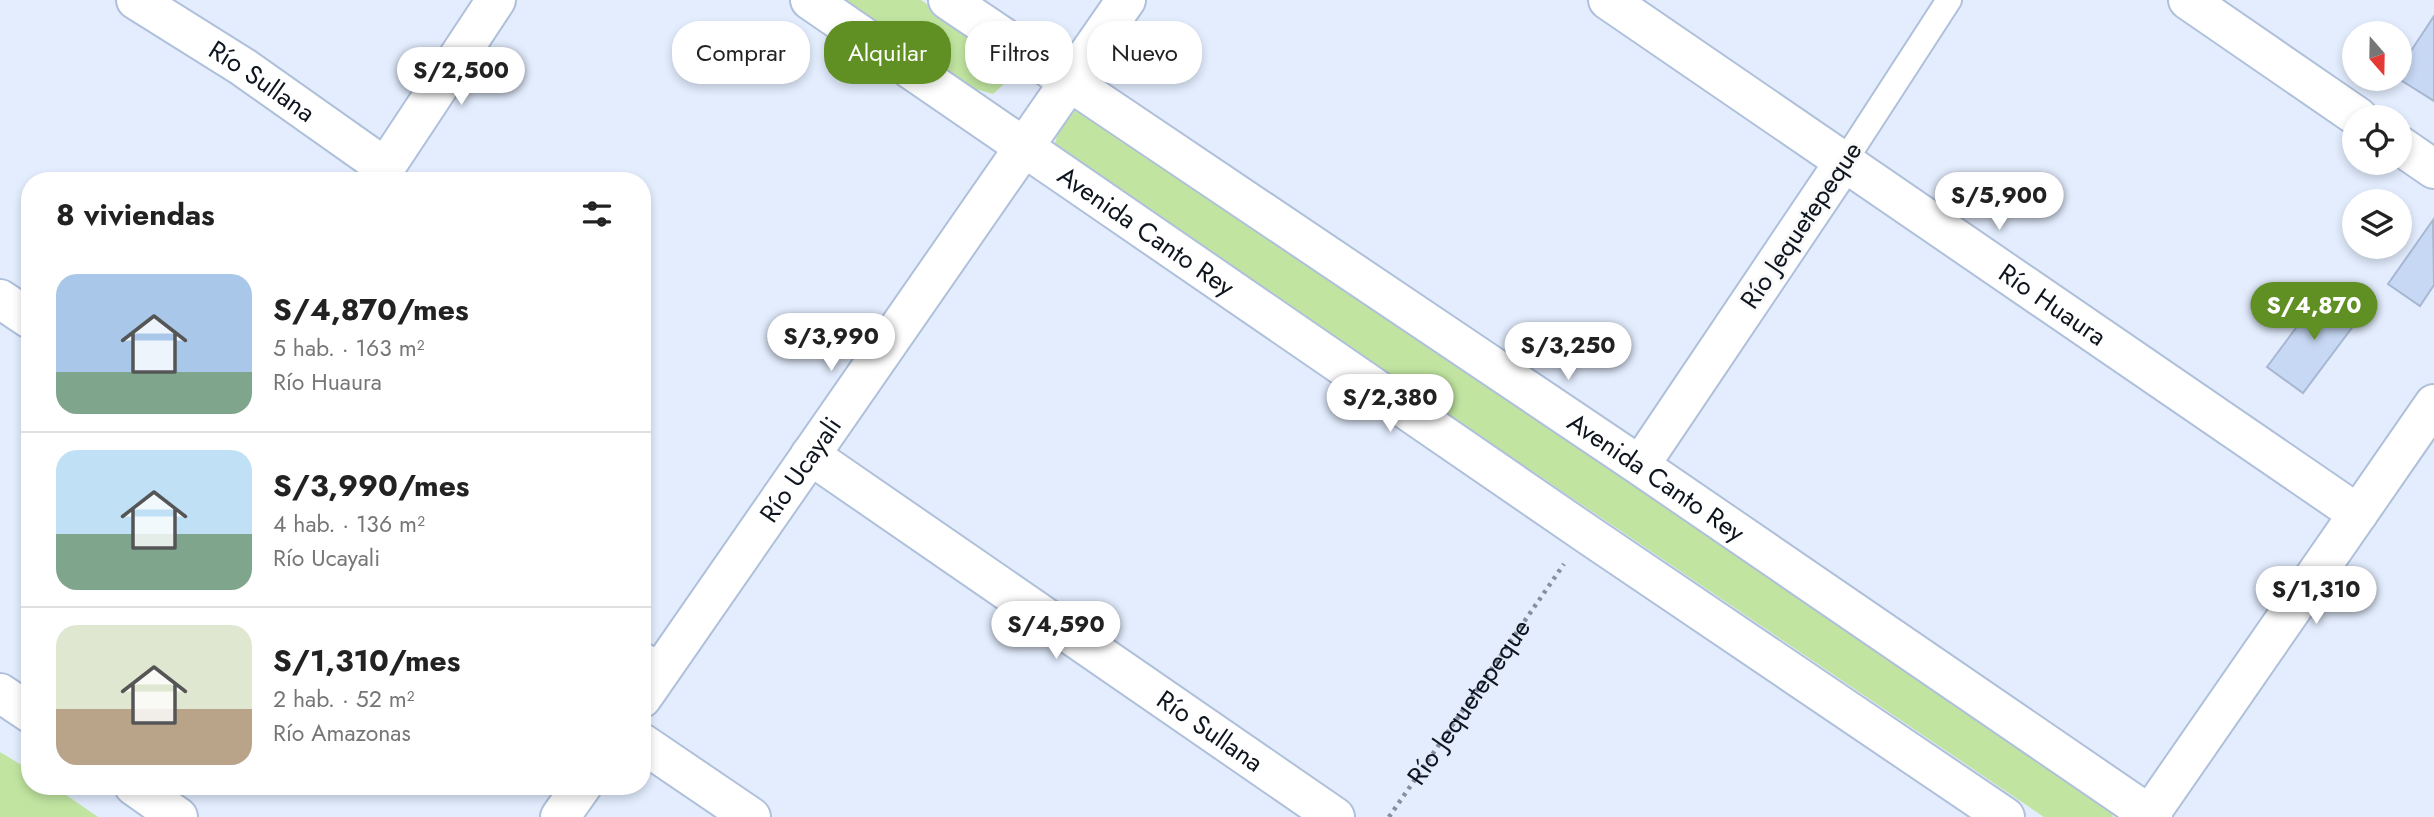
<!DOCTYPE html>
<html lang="es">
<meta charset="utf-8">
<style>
:root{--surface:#fff;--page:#f2f2f2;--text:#222;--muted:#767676;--line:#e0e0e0;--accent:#608f23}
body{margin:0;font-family:Jost,sans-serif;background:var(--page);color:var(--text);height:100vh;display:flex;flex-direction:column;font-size:26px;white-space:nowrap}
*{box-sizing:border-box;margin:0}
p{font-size:23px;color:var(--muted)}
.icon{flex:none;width:38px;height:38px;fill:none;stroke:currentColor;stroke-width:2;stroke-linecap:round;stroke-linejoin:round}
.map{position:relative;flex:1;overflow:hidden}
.drawer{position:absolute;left:21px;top:172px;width:630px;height:623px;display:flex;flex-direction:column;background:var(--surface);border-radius:28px;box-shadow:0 4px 10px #0003}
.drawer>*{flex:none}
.top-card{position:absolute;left:672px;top:21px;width:665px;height:63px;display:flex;gap:14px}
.needle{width:46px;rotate:160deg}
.fabs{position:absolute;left:2342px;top:21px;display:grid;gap:14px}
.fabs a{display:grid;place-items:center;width:70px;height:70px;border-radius:50%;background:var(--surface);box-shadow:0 4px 10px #0003;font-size:35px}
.price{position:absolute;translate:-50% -60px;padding:0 16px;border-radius:24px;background:#fff;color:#222;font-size:23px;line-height:46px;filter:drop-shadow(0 2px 4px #0008)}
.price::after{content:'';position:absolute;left:50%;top:42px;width:21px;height:16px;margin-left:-10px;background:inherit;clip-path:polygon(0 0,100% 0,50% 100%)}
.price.on{background:var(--accent);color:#fff}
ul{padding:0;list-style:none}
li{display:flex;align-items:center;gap:21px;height:175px;padding:0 35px}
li+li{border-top:2px solid var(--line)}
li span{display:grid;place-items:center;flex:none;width:196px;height:140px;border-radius:21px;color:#555}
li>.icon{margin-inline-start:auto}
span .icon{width:84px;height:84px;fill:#fffc;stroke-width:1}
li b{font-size:30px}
h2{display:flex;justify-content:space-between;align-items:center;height:84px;padding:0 35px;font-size:30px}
.chip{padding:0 24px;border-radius:28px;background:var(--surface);box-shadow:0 4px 10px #0003;font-size:24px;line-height:63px}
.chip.on{background:var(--accent);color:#fff}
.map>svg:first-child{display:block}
.green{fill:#c1e5a1}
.building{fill:#c7d8f4;stroke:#a7b7d2;stroke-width:2}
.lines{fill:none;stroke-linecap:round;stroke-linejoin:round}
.lane-casing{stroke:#afc0db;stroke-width:28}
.street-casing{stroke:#afc0db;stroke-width:42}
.secondary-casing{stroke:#afc0db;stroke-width:42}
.path{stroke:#878f9d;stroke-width:4.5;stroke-dasharray:3.5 5;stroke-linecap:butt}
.lane{stroke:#fff;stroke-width:24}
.street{stroke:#fff;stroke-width:38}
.secondary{stroke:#fff;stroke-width:38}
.labels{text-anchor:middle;stroke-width:6;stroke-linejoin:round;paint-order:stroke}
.street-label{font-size:26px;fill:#0f151f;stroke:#f9f9f9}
</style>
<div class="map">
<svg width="2434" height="817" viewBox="0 0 2434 817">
<rect width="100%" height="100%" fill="#e3edfe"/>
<!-- green -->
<g class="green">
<path d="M842 0H921L999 54 1012 70 1004 84 993 94 972 88Z"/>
<path d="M1076 110 1090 112 2111 809 2113 817H2044L1066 156 1055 144 1059 127Z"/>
<path d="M0 752 30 770V786H53L98 817H0Z"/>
</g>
<!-- building -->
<g class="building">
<path d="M2434 16V101L2399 79V69Z"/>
<path d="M2433 220 2434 285 2420 306 2388 284Z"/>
<path d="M2324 290 2360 317 2303 393 2267 367Z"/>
</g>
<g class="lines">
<defs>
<g id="lane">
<path d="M1844 162 1949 0"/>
<path d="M642 654 664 667"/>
</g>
<g id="street">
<path id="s2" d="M136 0 243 67 386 168"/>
<path id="s3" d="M1608 0 2358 514"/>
<path d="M2188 0 2358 117"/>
<path d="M2399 145 2434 169"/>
<path d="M377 180 496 0"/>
<path d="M0 299 30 319"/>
<path d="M1651 449 1844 162"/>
<path id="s4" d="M810 455 1335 817"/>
<path d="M0 693 30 713"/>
<path id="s5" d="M642 698 1126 0"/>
<path d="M642 743 751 817"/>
<path d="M134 786 178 817"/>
<path d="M560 817 582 786"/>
<path d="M2148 817 2434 404"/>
</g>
<g id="secondary">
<path id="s6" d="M810 0 1587 534 2005 817"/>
<path id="s7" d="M948 0 1639 465 2153 817"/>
</g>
</defs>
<!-- lane casing -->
<use href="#lane" class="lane-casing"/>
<!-- street casing -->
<use href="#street" class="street-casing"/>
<!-- secondary casing -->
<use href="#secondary" class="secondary-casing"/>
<!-- path -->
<path class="path" id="s1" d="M1389 817 1564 564"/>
<!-- lane -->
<use href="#lane" class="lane"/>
<!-- street -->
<use href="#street" class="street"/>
<!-- secondary -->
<use href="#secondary" class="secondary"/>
</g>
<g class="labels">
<!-- street labels -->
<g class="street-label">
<text dy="9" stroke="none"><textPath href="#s2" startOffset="150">Río Sullana</textPath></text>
<text transform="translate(1801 225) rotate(-56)" y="9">Río Jequetepeque</text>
<text dy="9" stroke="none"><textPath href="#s6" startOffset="408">Avenida Canto Rey</textPath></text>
<text dy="9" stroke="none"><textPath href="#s3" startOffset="539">Río Huaura</textPath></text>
<text dy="9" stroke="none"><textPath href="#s5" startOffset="278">Río Ucayali</textPath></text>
<text dy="9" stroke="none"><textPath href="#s7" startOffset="854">Avenida Canto Rey</textPath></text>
<text dy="9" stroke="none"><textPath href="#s1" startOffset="140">Río Jequetepeque</textPath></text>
<text dy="9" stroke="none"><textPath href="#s4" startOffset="486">Río Sullana</textPath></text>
</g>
</g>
</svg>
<div class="fabs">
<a><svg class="needle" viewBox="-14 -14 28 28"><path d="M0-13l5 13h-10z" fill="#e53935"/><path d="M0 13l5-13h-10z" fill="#767676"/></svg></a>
<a><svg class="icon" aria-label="locate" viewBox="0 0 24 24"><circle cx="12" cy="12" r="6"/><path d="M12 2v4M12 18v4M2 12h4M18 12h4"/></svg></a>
<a><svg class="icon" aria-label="layers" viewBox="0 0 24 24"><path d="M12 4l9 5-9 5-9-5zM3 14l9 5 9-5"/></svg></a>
</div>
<b class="price" style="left:461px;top:107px">S/2,500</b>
<b class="price" style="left:1999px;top:232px">S/5,900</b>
<b class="price on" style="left:2314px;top:342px">S/4,870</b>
<b class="price" style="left:831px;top:373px">S/3,990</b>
<b class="price" style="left:1568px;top:382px">S/3,250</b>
<b class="price" style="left:1390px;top:434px">S/2,380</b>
<b class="price" style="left:2316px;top:626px">S/1,310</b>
<b class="price" style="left:1056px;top:661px">S/4,590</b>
<div class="top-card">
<a class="chip">Comprar</a>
<a class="chip on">Alquilar</a>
<a class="chip">Filtros</a>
<a class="chip">Nuevo</a>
</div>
<section class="drawer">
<h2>8 viviendas<svg class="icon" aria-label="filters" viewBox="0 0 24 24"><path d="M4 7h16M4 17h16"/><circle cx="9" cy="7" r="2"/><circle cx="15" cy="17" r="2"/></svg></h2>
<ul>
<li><span style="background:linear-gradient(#a9c7e8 70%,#7fa58c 0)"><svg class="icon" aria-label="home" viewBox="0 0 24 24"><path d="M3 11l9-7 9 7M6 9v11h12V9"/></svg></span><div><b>S/4,870/mes</b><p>5 hab. · 163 m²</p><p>Río Huaura</p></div></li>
<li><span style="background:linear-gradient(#bfe0f5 60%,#7fa58c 0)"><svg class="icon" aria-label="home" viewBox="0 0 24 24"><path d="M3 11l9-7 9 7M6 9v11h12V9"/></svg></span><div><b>S/3,990/mes</b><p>4 hab. · 136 m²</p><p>Río Ucayali</p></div></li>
<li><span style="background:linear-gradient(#dfe7d0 60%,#b9a48a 0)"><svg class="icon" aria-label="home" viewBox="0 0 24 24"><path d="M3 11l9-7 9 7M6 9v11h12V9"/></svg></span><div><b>S/1,310/mes</b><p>2 hab. · 52 m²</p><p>Río Amazonas</p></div></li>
</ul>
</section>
</div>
